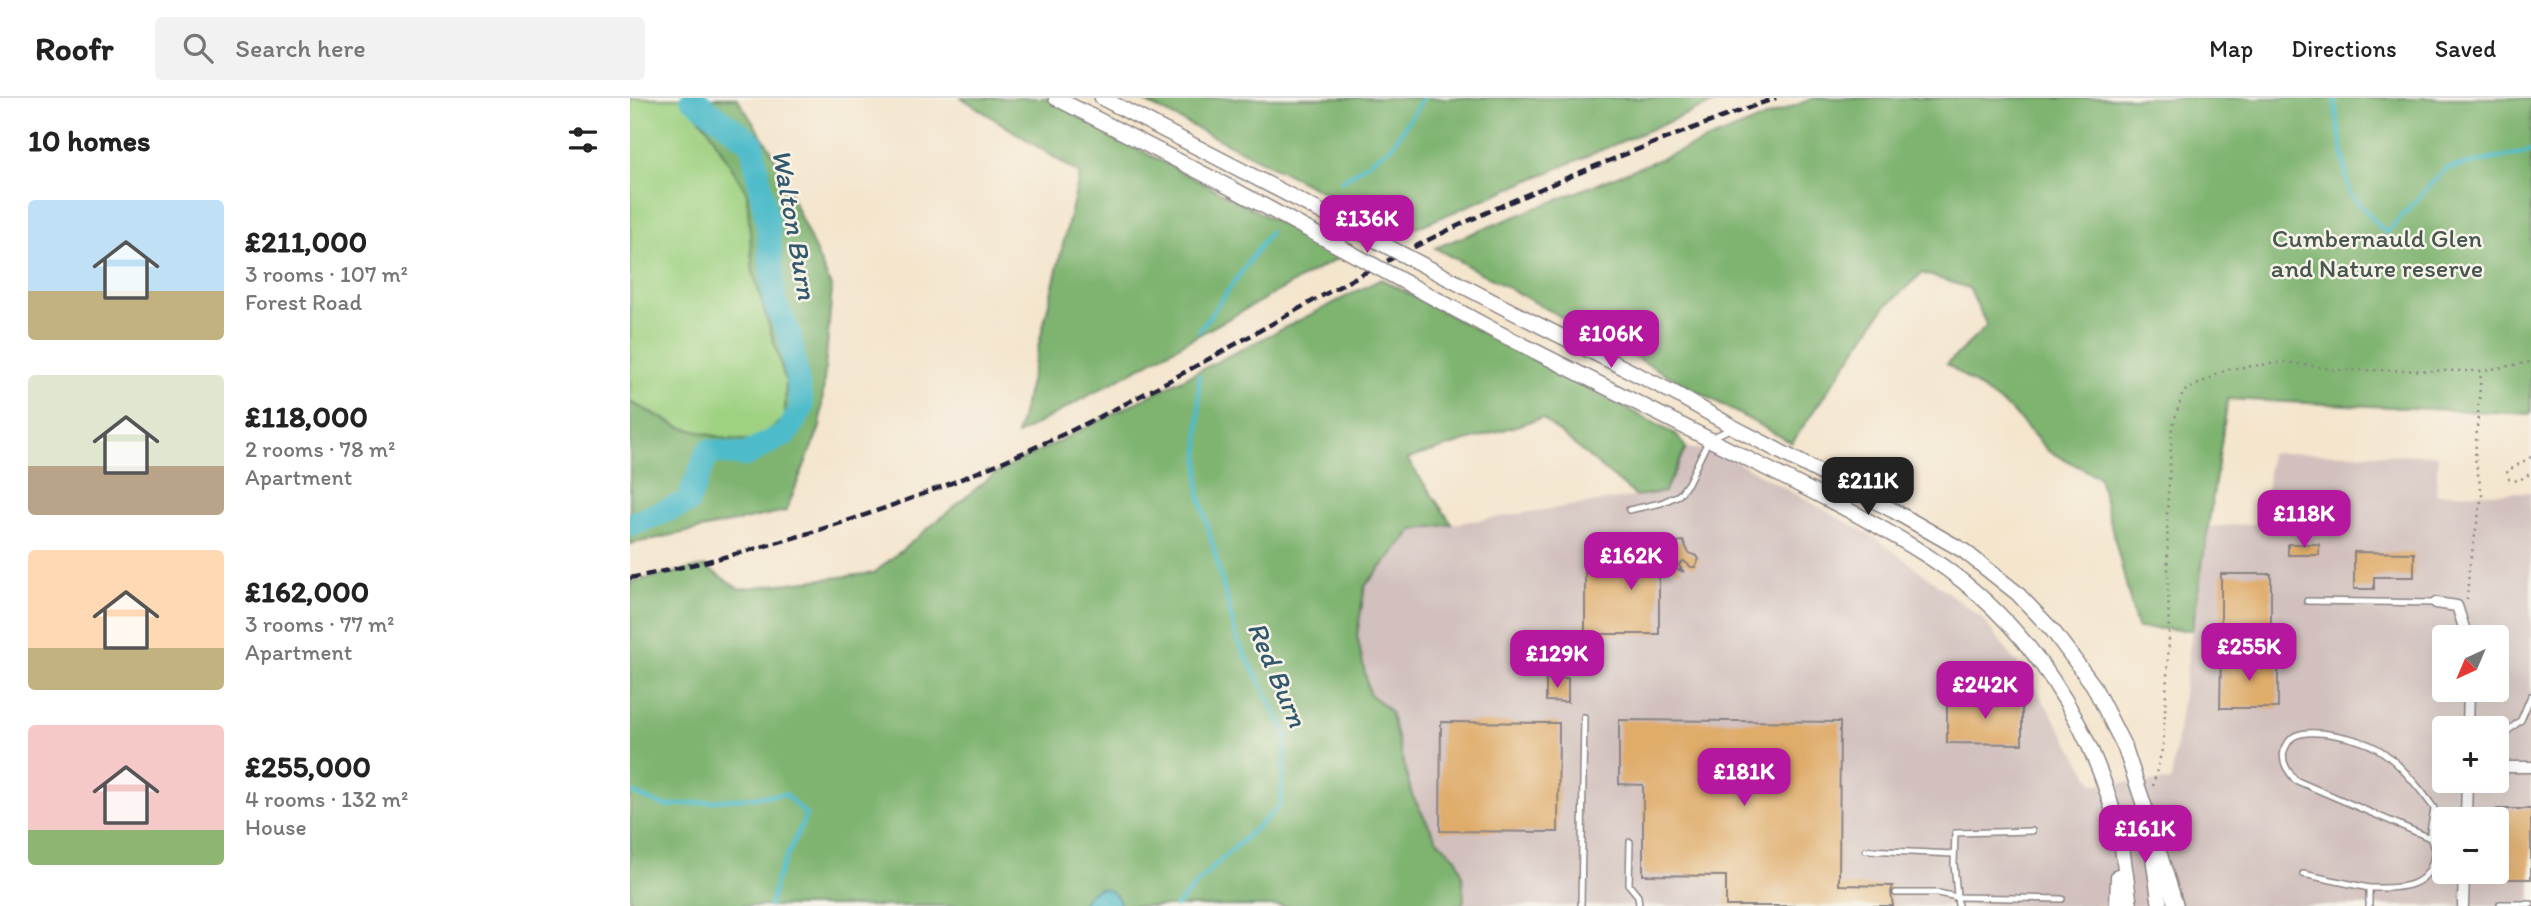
<!DOCTYPE html>
<meta charset="utf-8">
<style>
:root{--surface:#fff;--page:#f2f2f2;--text:#222;--muted:#767676;--line:#e0e0e0;--accent:#b5179e}
body{margin:0;font-family:Itim,sans-serif;background:var(--page);color:var(--text);height:100vh;display:flex;flex-direction:column;font-size:26px;white-space:nowrap}
*{box-sizing:border-box;margin:0}
p{font-size:23px;color:var(--muted)}
.icon{flex:none;width:38px;height:38px;fill:none;stroke:currentColor;stroke-width:2;stroke-linecap:round;stroke-linejoin:round}
.map{position:relative;flex:1;overflow:hidden}
.side{display:flex;flex-direction:column;background:var(--surface);width:630px}
.side>*{flex:none}
.needle{width:46px;rotate:224deg}
.buttons{position:absolute;left:1802px;top:527px;display:grid;gap:14px}
.buttons a{display:grid;place-items:center;width:77px;height:77px;border-radius:7px;background:var(--surface);box-shadow:0 7px 28px #0002;font-size:35px}
.price{position:absolute;translate:-50% -60px;padding:0 16px;border-radius:14px;background:var(--accent);color:#fff;font-size:23px;line-height:46px;filter:drop-shadow(0 2px 4px #0008)}
.price::after{content:'';position:absolute;left:50%;top:42px;width:21px;height:16px;margin-left:-10px;background:inherit;clip-path:polygon(0 0,100% 0,50% 100%)}
.price.selected{background:#222;color:#fff}
ul{padding:0;list-style:none}
li{display:flex;align-items:center;gap:21px;height:175px;padding:0 28px}
li span{display:grid;place-items:center;flex:none;width:196px;height:140px;border-radius:7px;color:#555}
li>.icon{margin-inline-start:auto}
span .icon{width:84px;height:84px;fill:#fffc;stroke-width:1}
li b{font-size:30px}
h2{display:flex;justify-content:space-between;align-items:center;height:84px;padding:0 28px;font-size:30px}
header{display:flex;align-items:center;gap:42px;box-sizing:border-box;height:98px;padding:0 35px;background:var(--surface);border-bottom:2px solid var(--line)}
header strong{font-size:33px}
nav{display:flex;gap:38px;margin-inline-start:auto;font-size:24px}
.search{width:490px;height:63px;background:var(--page);display:flex;align-items:center;gap:18px;box-sizing:border-box;padding:0 24px;border-radius:7px;color:var(--muted);font-size:26px}
main{display:flex;flex:1;min-height:0}
.map>svg:first-child{display:block}
.industrial{fill:#d1c0bd;fill-rule:evenodd}
.green{fill:#9ed181;stroke:#607a5e;stroke-width:2}
.forest{fill:#7eb36f;stroke:#506a55;stroke-width:2}
.water{fill:#4ebbc9;stroke:#386e82;stroke-width:2}
.lines{fill:none;stroke-linecap:round;stroke-linejoin:round}
.stream{stroke:#4ebbc9;stroke-width:4.5}
.river{stroke:#4ebbc9;stroke-width:24}
.building{fill:#dfac6b}
.service-casing{stroke:#8b8484;stroke-width:8}
.minor-casing{stroke:#8b8484;stroke-width:13}
.tertiary-casing{stroke:#8b8484;stroke-width:17}
.path{stroke:#8b8484;stroke-width:2.5;stroke-dasharray:2 5;stroke-linecap:butt}
.service{stroke:#fff;stroke-width:5}
.minor{stroke:#fff;stroke-width:10}
.tertiary{stroke:#fff;stroke-width:14}
.rail{stroke:#22223b;stroke-width:4.5;stroke-dasharray:10 5;stroke-linecap:butt}
.tertiary-bridge-casing{stroke:#8b8484;stroke-width:17;stroke-linecap:butt}
.tertiary-bridge{stroke:#fff;stroke-width:14}
.labels{text-anchor:middle;stroke-width:5;stroke-linejoin:round;paint-order:stroke}
.park-label{font-size:26px;fill:#475750;stroke:#f7f3e8}
.water-label{font-size:28px;font-style:italic;fill:#31586d;stroke:#f7f3e8}
</style>
<header>
<strong>Roofr</strong>
<div class="search"><svg class="icon" aria-label="search" viewBox="0 0 24 24"><circle cx="10" cy="10" r="6"/><path d="M15 15l6 6"/></svg>Search here</div>
<nav><a>Map</a><a>Directions</a><a>Saved</a></nav>
</header>
<main>
<section class="side">
<h2>10 homes<svg class="icon" aria-label="filters" viewBox="0 0 24 24"><path d="M4 7h16M4 17h16"/><circle cx="9" cy="7" r="2"/><circle cx="15" cy="17" r="2"/></svg></h2>
<ul>
<li><span style="background:linear-gradient(#bfe0f5 65%,#c2b280 0)"><svg class="icon" aria-label="home" viewBox="0 0 24 24"><path d="M3 11l9-7 9 7M6 9v11h12V9"/></svg></span><div><b>£211,000</b><p>3 rooms · 107 m²</p><p>Forest Road</p></div></li>
<li><span style="background:linear-gradient(#dfe7d0 65%,#b9a48a 0)"><svg class="icon" aria-label="home" viewBox="0 0 24 24"><path d="M3 11l9-7 9 7M6 9v11h12V9"/></svg></span><div><b>£118,000</b><p>2 rooms · 78 m²</p><p>Apartment</p></div></li>
<li><span style="background:linear-gradient(#ffd9b3 70%,#c2b280 0)"><svg class="icon" aria-label="home" viewBox="0 0 24 24"><path d="M3 11l9-7 9 7M6 9v11h12V9"/></svg></span><div><b>£162,000</b><p>3 rooms · 77 m²</p><p>Apartment</p></div></li>
<li><span style="background:linear-gradient(#f6c9c9 75%,#8fb573 0)"><svg class="icon" aria-label="home" viewBox="0 0 24 24"><path d="M3 11l9-7 9 7M6 9v11h12V9"/></svg></span><div><b>£255,000</b><p>4 rooms · 132 m²</p><p>House</p></div></li>
</ul>
</section>
<div class="map">
<svg width="1901" height="808" viewBox="0 0 1901 808">
<rect width="100%" height="100%" fill="#f7f3e8"/>
<filter id="ink" filterUnits="userSpaceOnUse"><feTurbulence type="fractalNoise" baseFrequency=".0143" numOctaves="2"/><feDisplacementMap in="SourceGraphic" scale="14" xChannelSelector="R" yChannelSelector="G"/><feConvolveMatrix kernelMatrix="1 2 1 2 8 2 1 2 1" color-interpolation-filters="sRGB"/></filter>
<filter id="wash" filterUnits="userSpaceOnUse"><feTurbulence type="fractalNoise" baseFrequency=".00686" numOctaves="4" result="noise"/><feDisplacementMap in="SourceGraphic" scale="28" xChannelSelector="R" yChannelSelector="G"/><feGaussianBlur stdDeviation="1.57" result="paint"/><feColorMatrix in="noise" values="0 0 0 0 0 0 0 0 0 0 0 0 0 0 0 0 0 1.4 0 .05"/><feComposite in="paint" operator="in"/></filter>
<g filter="url(#wash)">
<rect width="100%" height="100%" fill="#f4e5cd"/>
<!-- industrial -->
<path class="industrial" d="M1056 350 1087 353 1249 442 1353 521 1405 589 1464 686 1541 683 1576 429 1634 425 1640 355 1808 357 1806 396 1901 394V808H832L834 801 832 776 827 762 807 742 782 697 760 613 739 595 727 537 735 488 783 432 1033 394ZM1815 539H1867V592H1815ZM1815 630H1867V682H1815ZM1815 721H1867V774H1815Z"/>
<!-- green -->
<path class="green" d="M0 0H52L78 30 117 95 123 174 156 284 155 320 125 343 96 341 50 329 0 304Z"/>
<!-- forest -->
<g class="forest">
<path d="M52 0H107L141 52 202 191 190 329 156 413 0 446V304L50 329 96 341 125 343 155 320 156 284 123 174 117 95 78 30Z"/>
<path d="M332 0H418L451 21 712 158 387 337 450 76Z"/>
<path d="M507 0H1095L774 135Z"/>
<path d="M1184 0H1901V316L1598 301 1562 532 1507 530 1469 379 1418 353 1383 314 1317 266 1357 228 1339 190 1292 175 1254 210 1162 345 805 150Z"/>
<path d="M751 181 1047 337 1056 350 1034 394 1006 398 912 320 777 361 822 426 783 432 735 488 727 537 739 595 760 613 782 697 807 742 827 761 832 776 834 801 832 808H0V484L75 468 109 491 244 475 364 376Z"/>
</g>
<!-- water -->
<path class="water" d="M469 790C481 791 488 796 491 808H452L458 796Z"/>
<g class="lines">
<!-- stream -->
<g class="stream">
<path d="M1704 0 1719 95 1756 135 1815 71 1901 53"/>
<path d="M711 84 762 48 793 0"/>
<path d="M569 233 640 134"/>
<path d="M0 694 35 708 155 696 176 717 146 782 140 808"/>
<path d="M546 808 583 769 650 708 657 636 607 541 569 395V278"/>
</g>
<!-- river -->
<path class="river" d="M0 427 58 404 78 353 115 357 157 335 172 310 160 238 144 203 138 128 122 45 62 0"/>
</g>
<g id="blocks">
<!-- building -->
<g class="building">
<path d="M1025 442 1037 453 1040 450 1038 448 1041 449 1047 444 1053 443 1059 455 1067 458 1069 461 1065 469H1061L1054 463 1048 467 1054 474 1029 464V536H955V473H996V457L1003 454 1016 457 1019 445Z"/>
<rect x="1658" y="446" width="31" height="11"/>
<path d="M1724 454 1784 455V479H1744V491H1724Z"/>
<rect x="1591" y="476" width="50" height="59"/>
<path d="M1591 560H1648V610H1590Z"/>
<path d="M916 580H938V604L916 603Z"/>
<path d="M1317 601H1392V646L1317 645Z"/>
<path d="M989 622 1210 624 1209 787 1263 788 1261 794 1263 808H1096V778L1013 777V687L989 686Z"/>
<path d="M811 624 929 625 928 734 810 733Z"/>
<rect x="1867" y="711" width="34" height="70"/>
</g>
</g>
</g>
<g filter="url(#ink)">
<use href="#blocks" fill-opacity="0" stroke="#8b8484" stroke-width="2"/>
<g class="lines">
<defs>
<g id="service">
<path d="M999 412 1031 405 1049 397 1058 385 1079 341 1100 331"/>
<path d="M1677 503 1806 505"/>
<path d="M1867 642 1891 622 1901 598"/>
<path d="M1000 744 999 787 1008 798 1009 808"/>
<path d="M1236 752 1324 756"/>
<path d="M1673 776 1739 790V808"/>
<path d="M1739 790C1768 790 1801 792 1804 755 1804 749 1801 744 1800 738 1800 729 1803 719 1804 710 1791 692 1767 662 1748 651 1731 641 1680 628 1663 639 1659 642 1656 648 1654 653 1651 664 1658 673 1665 682L1800 740"/>
<path d="M1266 795H1308L1327 799 1432 801"/>
<path d="M1870 806H1901"/>
<path d="M951 808 954 619"/>
<path d="M1328 808 1324 766 1325 735 1402 733"/>
</g>
<g id="minor">
<path d="M1806 505 1827 508 1837 539"/>
<path d="M1838 630 1839 592"/>
<path d="M1867 669H1901"/>
<path d="M1836 721 1837 682"/>
<path d="M1833 808 1834 774"/>
</g>
<g id="tertiary">
<path d="M426 0 601 90"/>
<path d="M472 0 611 72"/>
<path d="M879 212 1046 296 1103 329 1264 413 1334 453 1387 495 1423 533 1463 587 1495 650 1517 716 1530 808"/>
<path d="M867 234C957 280 1047 325 1136 370 1191 398 1247 425 1299 459 1399 524 1466 629 1491 745 1495 766 1497 787 1500 808"/>
<path d="M1530 757 1546 808"/>
<path d="M1487 808 1488 778"/>
</g>
</defs>
<!-- service casing -->
<use href="#service" class="service-casing"/>
<!-- minor casing -->
<use href="#minor" class="minor-casing"/>
<!-- tertiary casing -->
<use href="#tertiary" class="tertiary-casing"/>
<!-- path -->
<g class="path">
<path d="M1901 359 1877 373 1879 381 1888 383 1901 375"/>
<path d="M1837 502 1839 471 1852 397 1845 360 1851 273"/>
<path d="M1523 688 1533 648 1539 544 1537 416 1542 330 1553 294 1598 271 1656 264 1708 272 1851 273 1901 264"/>
</g>
<!-- service -->
<use href="#service" class="service"/>
<!-- minor -->
<use href="#minor" class="minor"/>
<!-- tertiary -->
<use href="#tertiary" class="tertiary"/>
<!-- rail -->
<path class="rail" d="M0 480C176 446 353 381 512 297 621 240 725 175 838 123 938 77 1042 37 1146 0"/>
<defs>
<g id="tertiary-bridge">
<path d="M611 72 879 212"/>
<path d="M601 90 867 234"/>
</g>
</defs>
<!-- tertiary-bridge casing -->
<use href="#tertiary-bridge" class="tertiary-bridge-casing"/>
<!-- tertiary-bridge -->
<use href="#tertiary-bridge" class="tertiary-bridge"/>
</g>
</g>
<g class="labels">
<!-- park labels -->
<g class="park-label">
<text x="1747" y="149">Cumbernauld Glen<tspan x="1747" dy="30">and Nature reserve</tspan></text>
</g>
<!-- water labels -->
<g class="water-label">
<text transform="translate(165 126) rotate(80)" y="10">Walton Burn</text>
<text transform="translate(648 576) rotate(67)" y="10">Red Burn</text>
</g>
</g>
</svg>
<div class="buttons">
<a><svg class="needle" viewBox="-14 -14 28 28"><path d="M0-13l5 13h-10z" fill="#e53935"/><path d="M0 13l5-13h-10z" fill="#767676"/></svg></a>
<a>+</a>
<a>−</a>
</div>
<b class="price" style="left:737px;top:157px">£136K</b>
<b class="price" style="left:981px;top:272px">£106K</b>
<b class="price selected" style="left:1238px;top:419px">£211K</b>
<b class="price" style="left:1674px;top:452px">£118K</b>
<b class="price" style="left:1001px;top:494px">£162K</b>
<b class="price" style="left:1619px;top:585px">£255K</b>
<b class="price" style="left:927px;top:592px">£129K</b>
<b class="price" style="left:1355px;top:623px">£242K</b>
<b class="price" style="left:1114px;top:710px">£181K</b>
<b class="price" style="left:1515px;top:767px">£161K</b>
</div>
</main>
